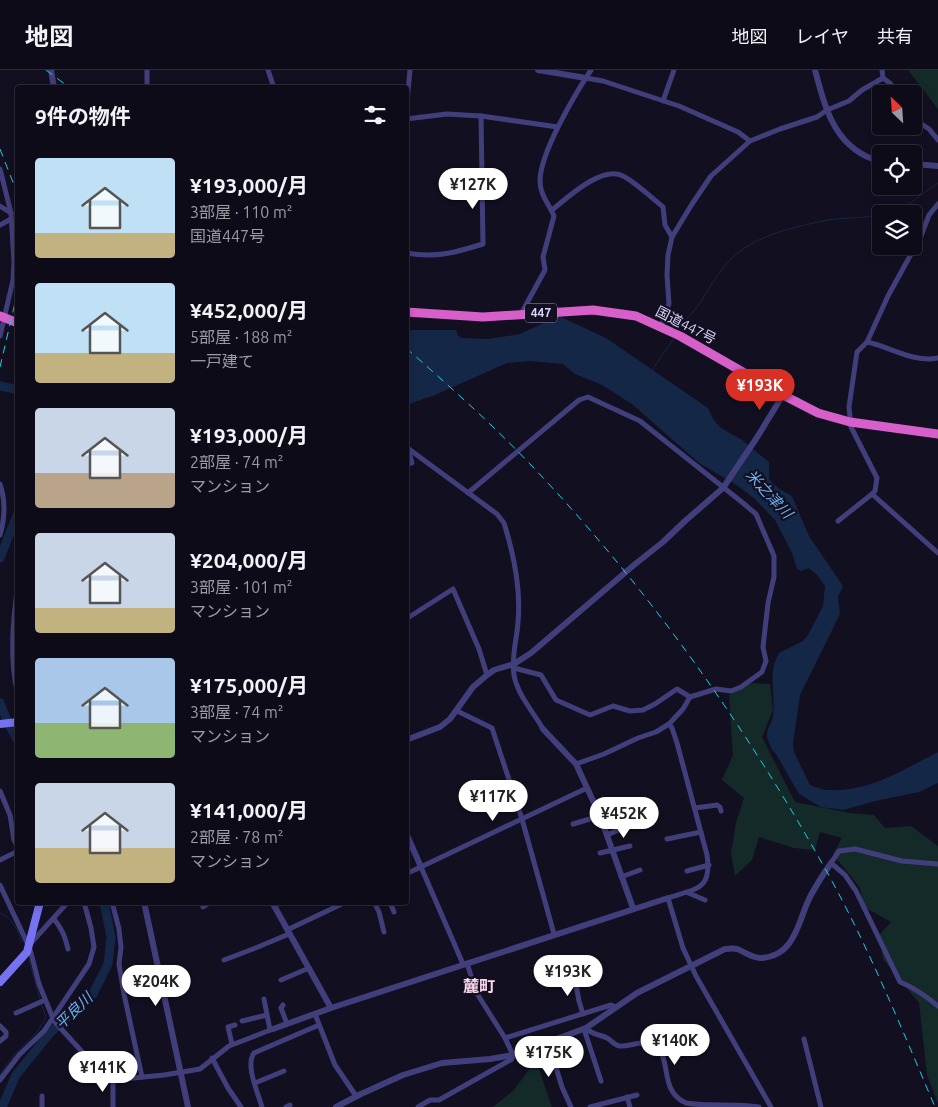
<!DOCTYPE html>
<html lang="ja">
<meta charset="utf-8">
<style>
:root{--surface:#0e0b19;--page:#171422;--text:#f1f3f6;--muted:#9b9ba2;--line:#2e2b38;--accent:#d93025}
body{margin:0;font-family:Ubuntu,"Noto Sans JP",sans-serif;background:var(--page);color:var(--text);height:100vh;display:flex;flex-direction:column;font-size:19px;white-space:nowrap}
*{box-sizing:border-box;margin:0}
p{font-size:16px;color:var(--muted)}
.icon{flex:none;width:28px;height:28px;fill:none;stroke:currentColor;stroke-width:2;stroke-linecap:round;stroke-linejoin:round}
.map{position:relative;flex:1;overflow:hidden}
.sheet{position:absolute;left:15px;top:15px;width:394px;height:820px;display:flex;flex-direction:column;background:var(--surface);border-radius:5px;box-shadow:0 2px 8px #0003,0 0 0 1px var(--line)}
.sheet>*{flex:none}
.needle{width:32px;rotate:335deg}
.tools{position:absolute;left:872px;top:15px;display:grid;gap:10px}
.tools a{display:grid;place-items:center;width:50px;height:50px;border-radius:5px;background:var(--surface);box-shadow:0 2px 8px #0003,0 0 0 1px var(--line);font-size:25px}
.price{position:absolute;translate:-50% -42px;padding:0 11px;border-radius:18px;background:#fff;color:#222;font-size:16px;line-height:32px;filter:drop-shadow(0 1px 2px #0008)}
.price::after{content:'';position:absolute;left:50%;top:30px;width:15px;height:11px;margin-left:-8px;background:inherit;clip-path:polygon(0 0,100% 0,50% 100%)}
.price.selected{background:var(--accent);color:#fff}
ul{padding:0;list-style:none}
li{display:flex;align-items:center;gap:15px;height:125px;padding:0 20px}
li span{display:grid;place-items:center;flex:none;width:140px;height:100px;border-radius:5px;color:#555}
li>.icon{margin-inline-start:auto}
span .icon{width:60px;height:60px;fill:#fffc;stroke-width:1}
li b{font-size:21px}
h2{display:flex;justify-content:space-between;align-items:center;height:60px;padding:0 20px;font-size:21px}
header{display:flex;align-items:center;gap:30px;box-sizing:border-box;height:70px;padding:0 25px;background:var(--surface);border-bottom:1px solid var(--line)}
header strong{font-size:24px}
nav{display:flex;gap:28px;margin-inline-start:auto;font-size:18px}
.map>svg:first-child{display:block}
.green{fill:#132a29}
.water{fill:#142746}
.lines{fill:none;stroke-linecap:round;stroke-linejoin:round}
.stream{stroke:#142746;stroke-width:1}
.river{stroke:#142746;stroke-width:9}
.minor{stroke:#413f7b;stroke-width:5}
.tertiary{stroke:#413f7b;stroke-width:6}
.secondary{stroke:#7673f2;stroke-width:8}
.trunk{stroke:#d65fc9;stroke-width:9}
.rail{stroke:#16d0e4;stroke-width:1;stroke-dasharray:8 6;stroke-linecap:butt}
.labels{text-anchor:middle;stroke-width:4.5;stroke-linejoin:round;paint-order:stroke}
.shield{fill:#120f21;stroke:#9d98ba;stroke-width:1}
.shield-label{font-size:12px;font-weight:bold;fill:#d8d3fb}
.street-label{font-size:14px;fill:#d8d3fb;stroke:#120f21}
.water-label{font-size:15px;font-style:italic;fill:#6bb3f1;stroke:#120f21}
.quarter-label{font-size:16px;font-weight:bold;fill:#fbd5ed;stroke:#120f21}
</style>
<header>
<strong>地図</strong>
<nav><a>地図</a><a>レイヤ</a><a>共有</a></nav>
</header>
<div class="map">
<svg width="938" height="1037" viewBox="0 0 938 1037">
<rect width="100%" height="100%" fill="#120f21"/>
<!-- green -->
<g class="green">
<path d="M908 0H938V39Z"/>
<path d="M752 613 770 614 773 640 762 667 795 732 850 743 874 745 885 758 911 756 938 776V1034L927 1005 919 933 883 889 879 865 891 852 864 837 860 818 833 784 842 768 820 762 815 780 794 778 759 767 752 790 735 806 731 783 736 753 744 728 722 710 733 685 729 625Z"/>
<path d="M536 990 552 1037H493L514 1020Z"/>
</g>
<!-- water -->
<path class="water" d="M559 246 606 268 673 314 708 338 713 349 721 358 742 370 769 392V409L778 418 792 426 809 466 843 516 838 527 840 544 800 625 793 674 794 682 810 715C816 717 822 720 828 720 870 722 902 700 938 682V713L919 722 875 731 843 740 821 737 799 724 776 684C771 680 769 673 767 667 766 659 773 652 773 645 776 622 767 605 779 583L803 571 808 565 823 536 825 516 818 506 809 498 801 501 797 499 792 483 775 450 755 429 735 414 699 393 632 334 602 315 575 304 563 294 530 291 507 293 435 325 406 335V260H456L458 266 462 268 488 269 520 264Z"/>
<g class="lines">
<!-- stream -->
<g class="stream">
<path d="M883 144 906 136 938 113"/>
<path d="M678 261C685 250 695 241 702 230 708 220 715 208 723 198 748 166 790 158 828 150 846 147 864 149 881 144"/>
<path d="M652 300 674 268"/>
<path d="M0 843C12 847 18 861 22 872"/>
<path d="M29 889 40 929"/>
<path d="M0 1005C6 996 12 986 20 979 32 967 38 963 46 947L41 933"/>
</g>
<!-- river -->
<g class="river">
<path d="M0 316 18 320"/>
<path d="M0 488 18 443"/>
<path d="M0 633 8 653 18 671"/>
<path d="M2 1037 16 1005 50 963 93 924 108 894 111 867 104 832"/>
</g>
<!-- minor -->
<g class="minor">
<path d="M268 0 274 18"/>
<path d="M882 0 883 8 891 14 896 24"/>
<path d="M586 8 603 11 679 36 738 62 750 71"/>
<path d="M147 18V0"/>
<path d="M663 31 674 0"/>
<path d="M406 43 410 0"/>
<path d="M406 49 447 44 481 46 558 57"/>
<path d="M914 49 929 59 938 70"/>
<path d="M0 99 11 143 14 192 13 210 0 266"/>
<path d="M0 136 11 143"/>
<path d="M552 140C567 128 602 95 623 106 635 112 652 128 663 137L665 155 672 167"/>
<path d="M0 155 11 149"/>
<path d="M406 183C437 188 454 183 483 174L481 46"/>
<path d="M521 244 545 200 543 187 554 146C549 134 540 125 540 111 540 83 575 24 591 0"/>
<path d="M661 256 669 234 667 205 668 185 672 167 692 134 711 106 750 71 780 59 817 47 827 40 849 31 862 20 883 8"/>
<path d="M867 272C891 277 913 293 938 288"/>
<path d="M406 377 497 444 504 453C514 485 521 519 518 552 517 569 511 587 514 605 517 624 534 643 543 659"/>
<path d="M406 395 412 393 410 386V380"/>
<path d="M0 414C6 432 5 448 0 465"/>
<path d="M468 423 579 330 588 327 640 351 743 433 756 444 774 486V507L768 533 763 577 766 591 762 602 741 617 731 621 716 619 690 627 683 639 669 654 656 662 638 668 604 684 576 694"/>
<path d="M872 424 938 483"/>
<path d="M838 451 872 424 875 421 877 408 851 357 849 337 857 282 867 272 888 226 921 166 929 145 938 134"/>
<path d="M18 513C13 550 9 589 18 625"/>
<path d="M406 549 453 519 479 579 487 605"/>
<path d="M514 598 541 605 556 630 590 645 613 636 630 641 643 640 655 634 677 619 690 627"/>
<path d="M457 641 492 658 522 749 554 864"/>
<path d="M669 654 672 658 677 673 707 785C712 820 697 818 668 828L683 878 696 906 771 1037"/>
<path d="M0 721 10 745 14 770 18 778"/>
<path d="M695 738 717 735 720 737 721 741"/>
<path d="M573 754 600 746"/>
<path d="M607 765 630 755 637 756"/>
<path d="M667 769 701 762"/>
<path d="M600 783 630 776"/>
<path d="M0 790 18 781"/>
<path d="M938 794 902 791 855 779 839 781 831 793 845 805 856 821 900 912C915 918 926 926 938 936"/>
<path d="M421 797 463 894"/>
<path d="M687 801 709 795"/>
<path d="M406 804 587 718"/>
<path d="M621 807 640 800"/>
<path d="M0 815 30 879 39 914 54 951 106 1008 113 1010 164 1005 200 999 229 976 273 959"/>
<path d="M686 822 705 830"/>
<path d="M112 832 119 859 121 877 119 894 124 924 142 1007"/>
<path d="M374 832 379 842 384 862"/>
<path d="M390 832 394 842"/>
<path d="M274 836 281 832"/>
<path d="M203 837 211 832"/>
<path d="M54 849C62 859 65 866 68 879"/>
<path d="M287 860 346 832"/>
<path d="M31 873 68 832"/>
<path d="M224 890 253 879 289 864"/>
<path d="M574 904 579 931 583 944"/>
<path d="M281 910 309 898"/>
<path d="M264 929 270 960"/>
<path d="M283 935 281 938 287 954"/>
<path d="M16 943 45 930"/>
<path d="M315 944 335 995 356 1026"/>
<path d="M242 951 267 945"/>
<path d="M0 956 6 962V966L0 971"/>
<path d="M586 958C592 965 599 964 607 968 611 970 614 975 619 976 629 977 645 969 654 975 673 987 658 1021 686 1033 708 1037 736 1033 759 1037"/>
<path d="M584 959 601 1011"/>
<path d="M505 968 611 935 617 937"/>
<path d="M804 969 821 1037"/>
<path d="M548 971 562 1017 571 1037"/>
<path d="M232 974 228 957 235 955"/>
<path d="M212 988 228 1018 241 1037"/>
<path d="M0 1010 19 985 44 961 89 894 94 877 91 858 84 832"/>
<path d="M113 1010V1037"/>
<path d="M255 1013 284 1001"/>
<path d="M42 1026V1037"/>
<path d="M627 1027 630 1037"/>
<path d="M262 1037C258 1023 245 995 254 983L319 955"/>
<path d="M286 1037 290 1035"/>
<path d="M418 1037 430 1030H439L512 989 513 985 505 968 476 922 467 893"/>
<path d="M590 1037 637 1025"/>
</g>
<!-- tertiary -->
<g class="tertiary">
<path d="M51 0 54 18"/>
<path d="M538 0 586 8"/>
<path d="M815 0C826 41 835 79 881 92"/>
<path d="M914 94 938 96"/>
<path d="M543 659 576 694 600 746 633 838"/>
<path d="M406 670 440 657 450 649 473 617 487 605 494 600 514 594 531 583 634 495 663 472 685 451 723 418 756 369 783 325"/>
<path d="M406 763 421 797"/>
<path d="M144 832 188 1037"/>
<path d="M272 832 331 938"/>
<path d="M273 959 331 938 668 828"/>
<path d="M336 1037 361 1024 403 1005 442 993 490 989 513 985 586 958 637 923 725 879C729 879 733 878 737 879 745 882 753 889 762 888 797 885 798 849 811 825 817 814 824 803 831 793"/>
</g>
<!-- secondary -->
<g class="secondary">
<path d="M0 654 18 652"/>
<path d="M0 912 27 882 40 832"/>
</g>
<!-- trunk -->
<g class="trunk">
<path d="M406 242 483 247 593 240 636 246 680 266 783 325 818 343 850 352 938 364"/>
<path d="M0 246 18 253"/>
</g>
<!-- rail -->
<g class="rail">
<path d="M46 0 70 18"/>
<path d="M0 79 14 115 18 135"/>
<path d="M406 278C448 315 491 353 530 394 642 511 738 645 818 786 864 866 899 952 935 1037"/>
<path d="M0 297 18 220"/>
</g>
</g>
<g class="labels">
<!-- shield labels -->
<rect class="shield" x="525" y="233.5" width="32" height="19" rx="4"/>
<g class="shield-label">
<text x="541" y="247">447</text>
</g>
<!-- street labels -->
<g class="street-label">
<text transform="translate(686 255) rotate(27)" y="5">国道447号</text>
</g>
<!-- water labels -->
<g class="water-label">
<text transform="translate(769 424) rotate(47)" y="5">米之津川</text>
<text transform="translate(74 941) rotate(-44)" y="5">平良川</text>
</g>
<!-- quarter labels -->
<g class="quarter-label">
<text x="479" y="922">麓町</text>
</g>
</g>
</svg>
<div class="tools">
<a><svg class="needle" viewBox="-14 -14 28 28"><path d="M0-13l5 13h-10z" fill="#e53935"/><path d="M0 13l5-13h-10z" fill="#9b9ba2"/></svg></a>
<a><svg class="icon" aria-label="locate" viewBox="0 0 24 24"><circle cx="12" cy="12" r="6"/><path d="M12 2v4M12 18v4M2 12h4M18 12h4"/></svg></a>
<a><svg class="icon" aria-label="layers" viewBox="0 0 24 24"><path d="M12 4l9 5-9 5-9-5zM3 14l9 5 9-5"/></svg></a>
</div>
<b class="price" style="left:473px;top:140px">¥127K</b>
<b class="price selected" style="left:760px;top:341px">¥193K</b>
<b class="price" style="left:493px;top:752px">¥117K</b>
<b class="price" style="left:624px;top:769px">¥452K</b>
<b class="price" style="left:568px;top:927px">¥193K</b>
<b class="price" style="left:156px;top:937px">¥204K</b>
<b class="price" style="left:675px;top:996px">¥140K</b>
<b class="price" style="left:549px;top:1008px">¥175K</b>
<b class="price" style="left:103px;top:1023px">¥141K</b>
<section class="sheet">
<h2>9件の物件<svg class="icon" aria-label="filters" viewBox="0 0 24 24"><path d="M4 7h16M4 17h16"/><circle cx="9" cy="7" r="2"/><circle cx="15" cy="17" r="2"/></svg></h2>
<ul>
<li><span style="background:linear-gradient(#bfe0f5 75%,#c2b280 0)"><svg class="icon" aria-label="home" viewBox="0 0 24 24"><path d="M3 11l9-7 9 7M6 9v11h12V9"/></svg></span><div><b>¥193,000/月</b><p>3部屋 · 110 m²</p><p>国道447号</p></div></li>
<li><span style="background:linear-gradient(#bfe0f5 70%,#c2b280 0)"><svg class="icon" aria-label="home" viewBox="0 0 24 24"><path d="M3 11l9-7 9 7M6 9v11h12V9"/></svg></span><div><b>¥452,000/月</b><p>5部屋 · 188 m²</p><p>一戸建て</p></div></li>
<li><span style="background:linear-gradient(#c9d6e8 65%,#b9a48a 0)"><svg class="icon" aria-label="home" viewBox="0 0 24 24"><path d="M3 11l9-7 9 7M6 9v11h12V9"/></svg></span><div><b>¥193,000/月</b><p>2部屋 · 74 m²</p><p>マンション</p></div></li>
<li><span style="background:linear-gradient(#c9d6e8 75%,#c2b280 0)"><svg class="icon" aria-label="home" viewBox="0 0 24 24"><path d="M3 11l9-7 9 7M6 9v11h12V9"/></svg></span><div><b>¥204,000/月</b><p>3部屋 · 101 m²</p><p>マンション</p></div></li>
<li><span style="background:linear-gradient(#a9c7e8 65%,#8fb573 0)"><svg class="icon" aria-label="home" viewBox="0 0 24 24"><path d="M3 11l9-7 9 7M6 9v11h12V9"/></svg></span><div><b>¥175,000/月</b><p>3部屋 · 74 m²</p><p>マンション</p></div></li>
<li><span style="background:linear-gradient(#c9d6e8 65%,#c2b280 0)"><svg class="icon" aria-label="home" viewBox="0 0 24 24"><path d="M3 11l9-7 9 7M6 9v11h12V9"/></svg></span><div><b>¥141,000/月</b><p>2部屋 · 78 m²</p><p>マンション</p></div></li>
</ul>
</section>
</div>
